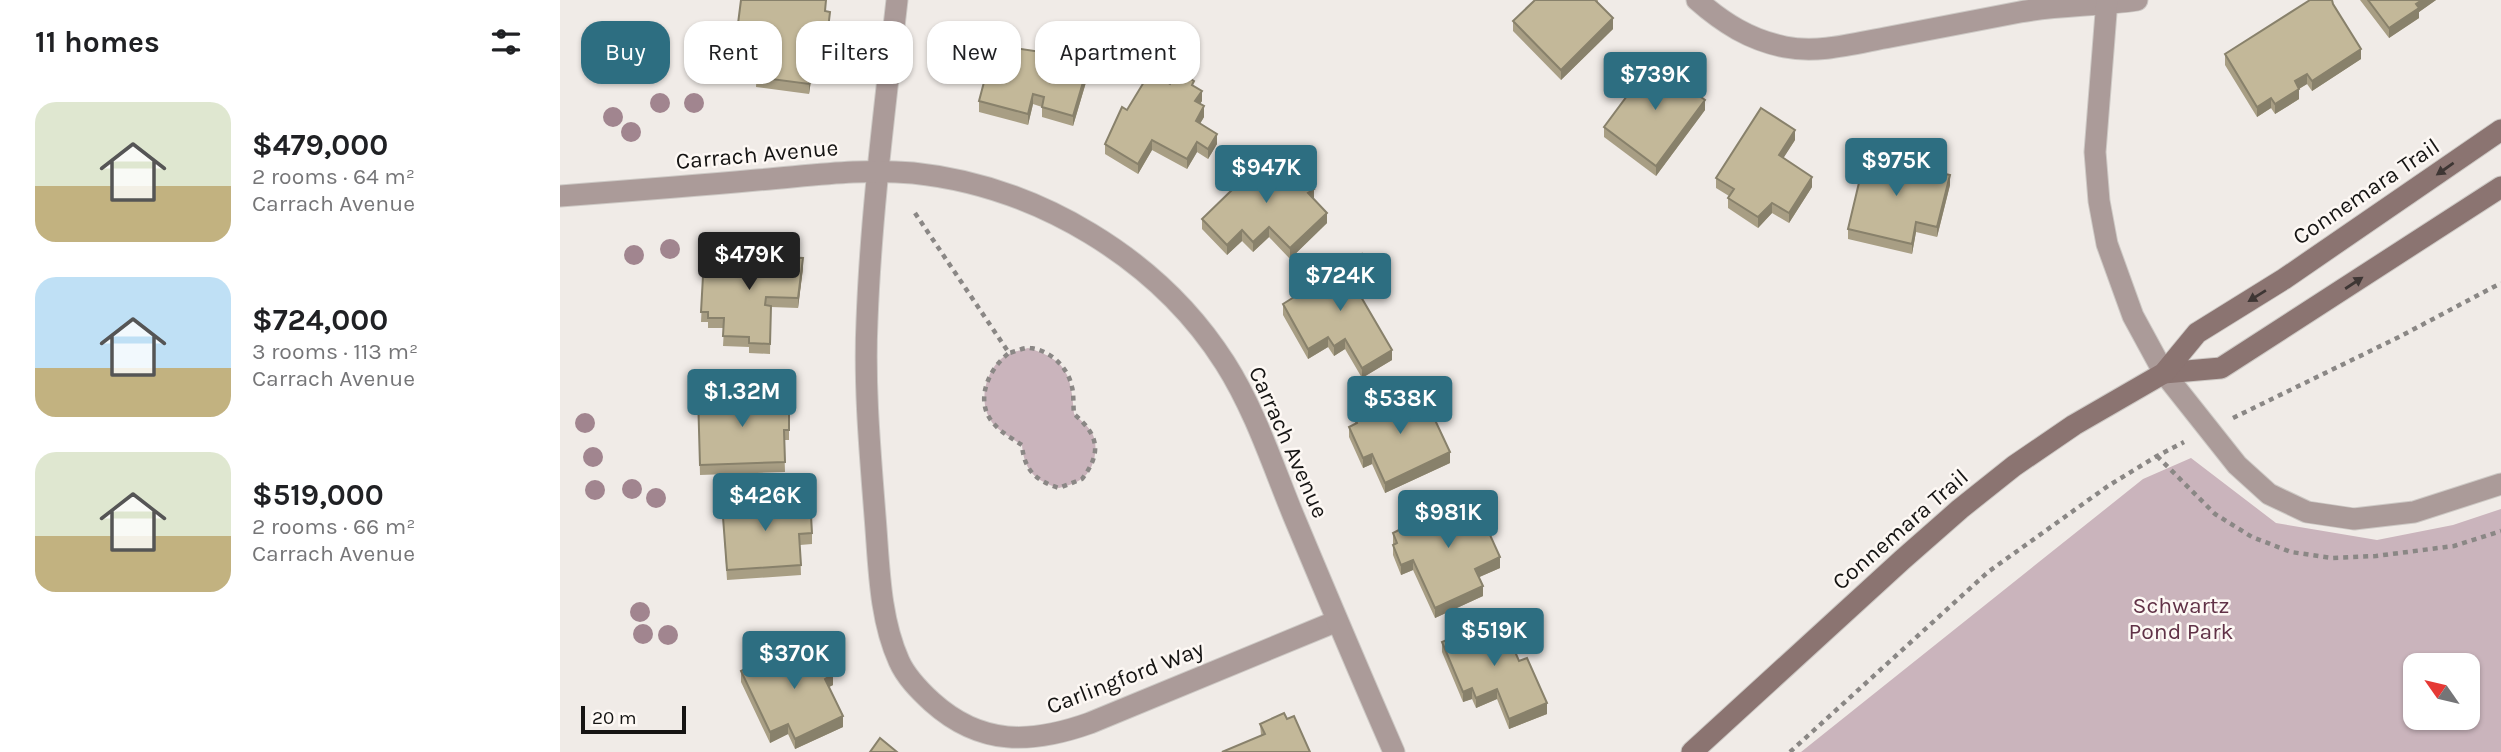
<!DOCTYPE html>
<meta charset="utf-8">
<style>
:root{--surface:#fff;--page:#f2f2f2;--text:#202124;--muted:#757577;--accent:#2d6e81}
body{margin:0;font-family:Karla,sans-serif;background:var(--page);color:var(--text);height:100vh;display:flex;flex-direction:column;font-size:26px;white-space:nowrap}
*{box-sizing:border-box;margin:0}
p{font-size:23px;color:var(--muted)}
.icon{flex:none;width:38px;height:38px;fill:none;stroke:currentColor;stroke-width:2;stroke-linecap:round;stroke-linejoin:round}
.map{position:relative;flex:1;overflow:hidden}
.details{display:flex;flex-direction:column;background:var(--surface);width:560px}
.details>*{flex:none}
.banner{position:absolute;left:21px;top:21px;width:665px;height:63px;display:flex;gap:14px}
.needle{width:46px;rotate:304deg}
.tools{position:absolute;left:1843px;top:653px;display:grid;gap:14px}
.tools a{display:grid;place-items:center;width:77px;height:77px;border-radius:14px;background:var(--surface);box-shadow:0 2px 5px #0004;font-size:35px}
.scale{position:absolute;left:21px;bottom:18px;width:105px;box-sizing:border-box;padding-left:7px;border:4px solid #151413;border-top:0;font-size:19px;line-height:24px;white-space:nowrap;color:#151413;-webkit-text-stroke:5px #fdf8f4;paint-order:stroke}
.price{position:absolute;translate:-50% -60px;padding:0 16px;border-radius:7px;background:var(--accent);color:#fff;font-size:23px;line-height:46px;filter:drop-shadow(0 2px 4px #0008)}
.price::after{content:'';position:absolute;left:50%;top:42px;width:21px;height:16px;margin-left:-10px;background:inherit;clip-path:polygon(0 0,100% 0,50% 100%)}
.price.current{background:#222;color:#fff}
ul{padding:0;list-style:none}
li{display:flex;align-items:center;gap:21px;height:175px;padding:0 35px}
li span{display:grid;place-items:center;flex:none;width:196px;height:140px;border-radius:21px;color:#555}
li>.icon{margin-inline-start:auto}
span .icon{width:84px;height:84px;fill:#fffc;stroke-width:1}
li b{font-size:30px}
h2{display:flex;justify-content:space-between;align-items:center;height:84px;padding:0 35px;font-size:30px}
.tag{padding:0 24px;border-radius:21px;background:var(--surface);box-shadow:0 2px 5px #0004;font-size:24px;line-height:63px}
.tag.current{background:var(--accent);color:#fff}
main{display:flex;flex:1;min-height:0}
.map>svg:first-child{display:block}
.green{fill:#cab4bc;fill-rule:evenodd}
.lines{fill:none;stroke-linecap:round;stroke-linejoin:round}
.street-casing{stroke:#cdc9c5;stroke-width:23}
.secondary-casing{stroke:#cdc9c5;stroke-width:23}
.path{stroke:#8a8785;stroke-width:4.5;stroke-dasharray:5 5;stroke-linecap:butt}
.street{stroke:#ab9b99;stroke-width:21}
.secondary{stroke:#8b7471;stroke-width:21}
.tree{fill:#a1858f}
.wall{fill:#a89e84}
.shaded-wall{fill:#88816b}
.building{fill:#c3b899;stroke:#88816b;stroke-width:2}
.oneway{fill:#3e3634}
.labels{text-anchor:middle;stroke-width:5;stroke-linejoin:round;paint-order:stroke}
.street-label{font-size:23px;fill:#151413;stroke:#fdf8f4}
.park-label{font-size:23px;fill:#613247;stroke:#fdf8f4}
</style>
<main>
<section class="details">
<h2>11 homes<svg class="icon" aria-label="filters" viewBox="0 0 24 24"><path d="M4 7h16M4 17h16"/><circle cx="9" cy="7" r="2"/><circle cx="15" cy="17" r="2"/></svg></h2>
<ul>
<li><span style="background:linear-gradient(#dfe7d0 60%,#c2b280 0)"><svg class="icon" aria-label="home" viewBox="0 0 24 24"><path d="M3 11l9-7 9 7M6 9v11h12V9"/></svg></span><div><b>$479,000</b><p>2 rooms · 64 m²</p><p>Carrach Avenue</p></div></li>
<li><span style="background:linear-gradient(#bfe0f5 65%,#c2b280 0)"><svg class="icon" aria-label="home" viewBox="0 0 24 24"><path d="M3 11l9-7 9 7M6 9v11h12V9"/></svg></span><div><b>$724,000</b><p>3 rooms · 113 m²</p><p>Carrach Avenue</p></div></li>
<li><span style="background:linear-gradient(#dfe7d0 60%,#c2b280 0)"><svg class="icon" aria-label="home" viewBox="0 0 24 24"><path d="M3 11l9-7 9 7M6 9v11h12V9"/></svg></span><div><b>$519,000</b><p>2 rooms · 66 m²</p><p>Carrach Avenue</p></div></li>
</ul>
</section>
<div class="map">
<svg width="1941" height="752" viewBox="0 0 1941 752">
<rect width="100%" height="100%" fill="#f0ebe7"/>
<!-- green -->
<g class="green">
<path d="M468 348C508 360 511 375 514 414 520 420 529 426 533 435 539 448 534 472 520 480 514 484 506 486 499 488 475 481 464 470 462 445 453 439 442 433 435 426 418 408 423 377 439 361 447 353 458 351 468 348Z"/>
<path d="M1631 458 1716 523 1817 540 1893 525 1941 509V752H1241L1583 479ZM1908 665V718H1855V665Z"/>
</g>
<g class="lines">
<defs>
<g id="street">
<path d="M337 0C325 107 311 213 307 321 304 386 310 451 315 516 319 563 319 617 339 661 346 677 359 690 372 702 421 746 471 744 530 723L777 621"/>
<path d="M1137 0C1163 23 1190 40 1225 47 1259 54 1296 43 1330 37 1373 29 1417 20 1460 12 1498 5 1538 6 1577 0"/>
<path d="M1547 0 1535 152 1539 201 1547 244 1573 316 1604 373 1677 465 1709 494 1747 512 1794 519 1854 512 1941 484"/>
<path d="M0 196C66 191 131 186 197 180 249 176 301 168 353 173 477 186 598 258 665 363 695 410 713 466 734 517 767 596 800 674 834 752"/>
</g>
<g id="secondary">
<path d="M1604 373 1661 368 1941 187"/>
<path d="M1132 752 1342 560 1400 509 1454 466 1514 425 1604 373 1637 333 1724 279 1941 130"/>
</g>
</defs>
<!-- street casing -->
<use href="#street" class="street-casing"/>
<!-- secondary casing -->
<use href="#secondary" class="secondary-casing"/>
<!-- path -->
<g class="path">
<path d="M355 213 449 353C428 369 413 403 435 425 442 433 453 439 462 445 464 470 476 481 499 488L522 479C542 453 539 435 514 414 513 405 514 395 512 387 508 367 490 350 470 348 464 347 455 352 449 353"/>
<path d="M1673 418 1839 337 1941 283"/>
<path d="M1597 456 1655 514 1692 537 1731 552 1772 558 1816 556 1894 546 1941 531"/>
<path d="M1230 752 1428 572 1548 486 1597 456 1624 442"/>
</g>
<!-- street -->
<use href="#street" class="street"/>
<!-- secondary -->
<use href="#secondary" class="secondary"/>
</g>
<!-- trees -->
<g class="tree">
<circle cx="100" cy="103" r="10"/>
<circle cx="134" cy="103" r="10"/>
<circle cx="53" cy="117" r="10"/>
<circle cx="71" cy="132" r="10"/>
<circle cx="110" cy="249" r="10"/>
<circle cx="74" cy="255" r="10"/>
<circle cx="25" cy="423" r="10"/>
<circle cx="33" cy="457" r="10"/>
<circle cx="72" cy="489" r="10"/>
<circle cx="35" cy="490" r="10"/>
<circle cx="96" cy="498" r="10"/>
<circle cx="80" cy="612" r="10"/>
<circle cx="83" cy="634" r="10"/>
<circle cx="108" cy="635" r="10"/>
</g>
<!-- wall -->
<g class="wall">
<path d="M1038 0V3L1053 29 1001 80 953 31V21Z"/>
<path d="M1800 0H1876L1859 12V18L1829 38Z"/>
<path d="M1773 4 1801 59 1752 91 1747 84 1739 89V99L1715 114 1711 108 1697 117 1665 65V54Z"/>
<path d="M266 11 270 22 267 47 256 46 249 94 196 87 197 68 174 65V55Z"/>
<path d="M532 62 513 126 482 117V107L473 104 468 125 419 112V101L426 76H423V65Z"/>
<path d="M1121 82 1145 110 1096 176 1044 137V127Z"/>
<path d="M610 84 634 86 642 101 640 104 644 117 640 123 657 144 648 159 637 152 627 169 592 150 578 174 545 154V144L567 110Z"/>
<path d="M1235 140 1223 158 1252 187 1229 223 1212 213 1198 228 1168 208V198L1169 196 1156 188V178Z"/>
<path d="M1339 164 1390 185 1377 237 1356 232 1352 254 1288 239V229Z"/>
<path d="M673 182 754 199 767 223 730 259 709 237 693 252 682 241 667 255 642 229V219L673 189Z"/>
<path d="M243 268 238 308 211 307 210 354 189 353V347L163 346 164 328H148V322H141L143 276H152Z"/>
<path d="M816 288 801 297 832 360 802 378 785 349 774 356 768 347 748 359 723 315V304Z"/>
<path d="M138 395 229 397V440H224L225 472 140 475Z"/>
<path d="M795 418 890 463 825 493 812 464 803 468 789 437V427L795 424Z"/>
<path d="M162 504 252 533V544L240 545 241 575 167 580Z"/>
<path d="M833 533 940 568 919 577 923 596 875 618 853 570 841 575 833 555Z"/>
<path d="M882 642 959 661 987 714 949 729 937 699 916 708 912 699 903 702 882 652Z"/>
<path d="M251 658 273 685 269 687 283 727 235 749 228 734 210 743 181 682V671Z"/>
<path d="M727 719 750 752 701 735 700 724Z"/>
</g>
<!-- shaded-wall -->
<g class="shaded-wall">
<path d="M1862 0H1876L1859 12V18L1829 38V28Z"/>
<path d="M270 12V22L267 47V37Z"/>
<path d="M1053 18V29L1001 80V70Z"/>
<path d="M256 36V46L249 94V84Z"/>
<path d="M1801 49V59L1752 91V81Z"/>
<path d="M532 52V62L513 126V116Z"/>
<path d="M1747 74V84L1735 91V81Z"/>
<path d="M1739 89V99L1715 114V104Z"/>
<path d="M642 91V101L635 111V101Z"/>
<path d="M473 94V104L468 125V114Z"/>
<path d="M1711 98V108L1697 117V107Z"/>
<path d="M1145 100V110L1096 176V166Z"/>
<path d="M644 106V117L636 131V121Z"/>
<path d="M1235 130V140L1219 165V155Z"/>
<path d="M657 134V144L648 159V149Z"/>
<path d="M592 140V150L578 174V164Z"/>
<path d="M637 142V152L627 169V159Z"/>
<path d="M1390 175V185L1377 237V227Z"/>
<path d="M1252 177V187L1229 223V213Z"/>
<path d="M754 189V199L748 193Z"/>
<path d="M1212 203V213L1198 228V217Z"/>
<path d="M767 213V223L730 259V248Z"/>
<path d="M1356 222V232L1352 254V244Z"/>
<path d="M709 227V237L693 252V242Z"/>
<path d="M682 230V241L667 255V245Z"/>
<path d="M243 258V268L238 308V298Z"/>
<path d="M816 278V288L797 300V290Z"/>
<path d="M768 337V347L748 359V349Z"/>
<path d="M785 339V349L774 356V346Z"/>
<path d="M832 350V360L802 378V368Z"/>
<path d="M890 452V463L825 493V483Z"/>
<path d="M812 454V464L803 468V458Z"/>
<path d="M940 557V568L915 579V569Z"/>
<path d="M853 560V570L841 575V565Z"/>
<path d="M923 586V596L875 618V608Z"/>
<path d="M273 674V685L265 689V679Z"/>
<path d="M912 688V699L903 702V692Z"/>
<path d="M937 689V699L916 708V698Z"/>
<path d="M987 703V714L949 729V719Z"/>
<path d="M283 716V727L235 749V739Z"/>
<path d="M228 724V734L210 743V732Z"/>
</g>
<!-- building -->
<g class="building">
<path d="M181 0H266L265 11 270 12 267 37 256 36 249 84 196 77 199 58 174 55Z"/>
<path d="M975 0H1035L1053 18 1001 70 953 21Z"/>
<path d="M1750 0H1772L1773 4 1801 49 1752 81 1747 74 1735 81 1739 89 1715 104 1711 98 1697 107 1665 54Z"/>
<path d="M1808 0H1862L1856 4 1859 8 1829 28Z"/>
<path d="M497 43 532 52 513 116 482 107 484 97 473 94 468 114 419 101 428 67 423 65 429 44 494 54Z"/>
<path d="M1096 57 1121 75 1118 80 1145 100 1096 166 1044 127Z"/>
<path d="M618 71 634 81 632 85 642 91 635 101 644 106 636 121 657 134 648 149 637 142 627 159 592 140 578 164 545 144 562 107 567 110 590 72 610 84Z"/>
<path d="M1201 108 1235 130 1219 155 1252 177 1229 213 1212 203 1198 217 1168 198 1174 189 1156 178Z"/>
<path d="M1307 149 1339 156 1337 163 1390 175 1377 227 1356 222 1352 244 1288 229Z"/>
<path d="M703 153 727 172 733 167 754 189 748 193 767 213 730 248 709 227 693 242 682 230 667 245 642 219 677 185 673 182Z"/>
<path d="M153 254 243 258 238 298 206 297 205 305 211 306 210 344 189 343V337L163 336 164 318H148V312H141L143 276H152Z"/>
<path d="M802 254 816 278 797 290 832 350 802 368 785 339 774 346 768 337 748 349 723 304Z"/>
<path d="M860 388 890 452 825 483 812 454 803 458 789 427 797 423 795 418Z"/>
<path d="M138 395 229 397V430H224L225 462 140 465Z"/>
<path d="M911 493 940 557 915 569 923 586 875 608 853 560 841 565 833 545 837 543 833 533Z"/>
<path d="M250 498 252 533 239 534 241 565 167 570 162 504Z"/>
<path d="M940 617 959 661 967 658 987 703 949 719 937 689 916 698 912 688 903 692 882 642Z"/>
<path d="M244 641 251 658 263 652 273 674 265 679 283 716 235 739 228 724 210 732 181 671Z"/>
<path d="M724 713 727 719 734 716 750 752H662L705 734 700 724Z"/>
<path d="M320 738 337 752H310Z"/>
</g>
<!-- one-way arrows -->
<defs><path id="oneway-solid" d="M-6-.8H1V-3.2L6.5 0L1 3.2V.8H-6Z" transform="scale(1.75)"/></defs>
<g class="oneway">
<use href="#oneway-solid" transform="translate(1885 169) rotate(145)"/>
<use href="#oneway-solid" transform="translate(1794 283) rotate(-33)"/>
<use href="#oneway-solid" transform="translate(1697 296) rotate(148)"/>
</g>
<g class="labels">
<!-- street labels -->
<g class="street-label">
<text transform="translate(197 154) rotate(-5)" y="8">Carrach Avenue</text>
<text transform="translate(1806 191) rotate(-34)" y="8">Connemara Trail</text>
<text transform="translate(729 442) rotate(66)" y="8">Carrach Avenue</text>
<text transform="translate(1340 529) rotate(-41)" y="8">Connemara Trail</text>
<text transform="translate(565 677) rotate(-21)" y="8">Carlingford Way</text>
</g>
<!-- park labels -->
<g class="park-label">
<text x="1621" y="613">Schwartz<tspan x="1621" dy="26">Pond Park</tspan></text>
</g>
</g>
</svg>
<div class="tools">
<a><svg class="needle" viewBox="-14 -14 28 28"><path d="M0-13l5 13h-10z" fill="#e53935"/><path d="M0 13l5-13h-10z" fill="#757577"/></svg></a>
</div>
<div class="scale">20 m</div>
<b class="price" style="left:1095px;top:112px">$739K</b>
<b class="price" style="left:1336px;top:198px">$975K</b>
<b class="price" style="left:706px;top:205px">$947K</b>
<b class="price current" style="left:189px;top:292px">$479K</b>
<b class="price" style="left:780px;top:313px">$724K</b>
<b class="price" style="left:182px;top:429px">$1.32M</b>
<b class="price" style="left:840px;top:436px">$538K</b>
<b class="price" style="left:205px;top:533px">$426K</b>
<b class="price" style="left:888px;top:550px">$981K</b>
<b class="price" style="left:934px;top:668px">$519K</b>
<b class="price" style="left:234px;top:691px">$370K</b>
<div class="banner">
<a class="tag current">Buy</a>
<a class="tag">Rent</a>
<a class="tag">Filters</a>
<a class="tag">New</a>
<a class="tag">Apartment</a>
</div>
</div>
</main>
